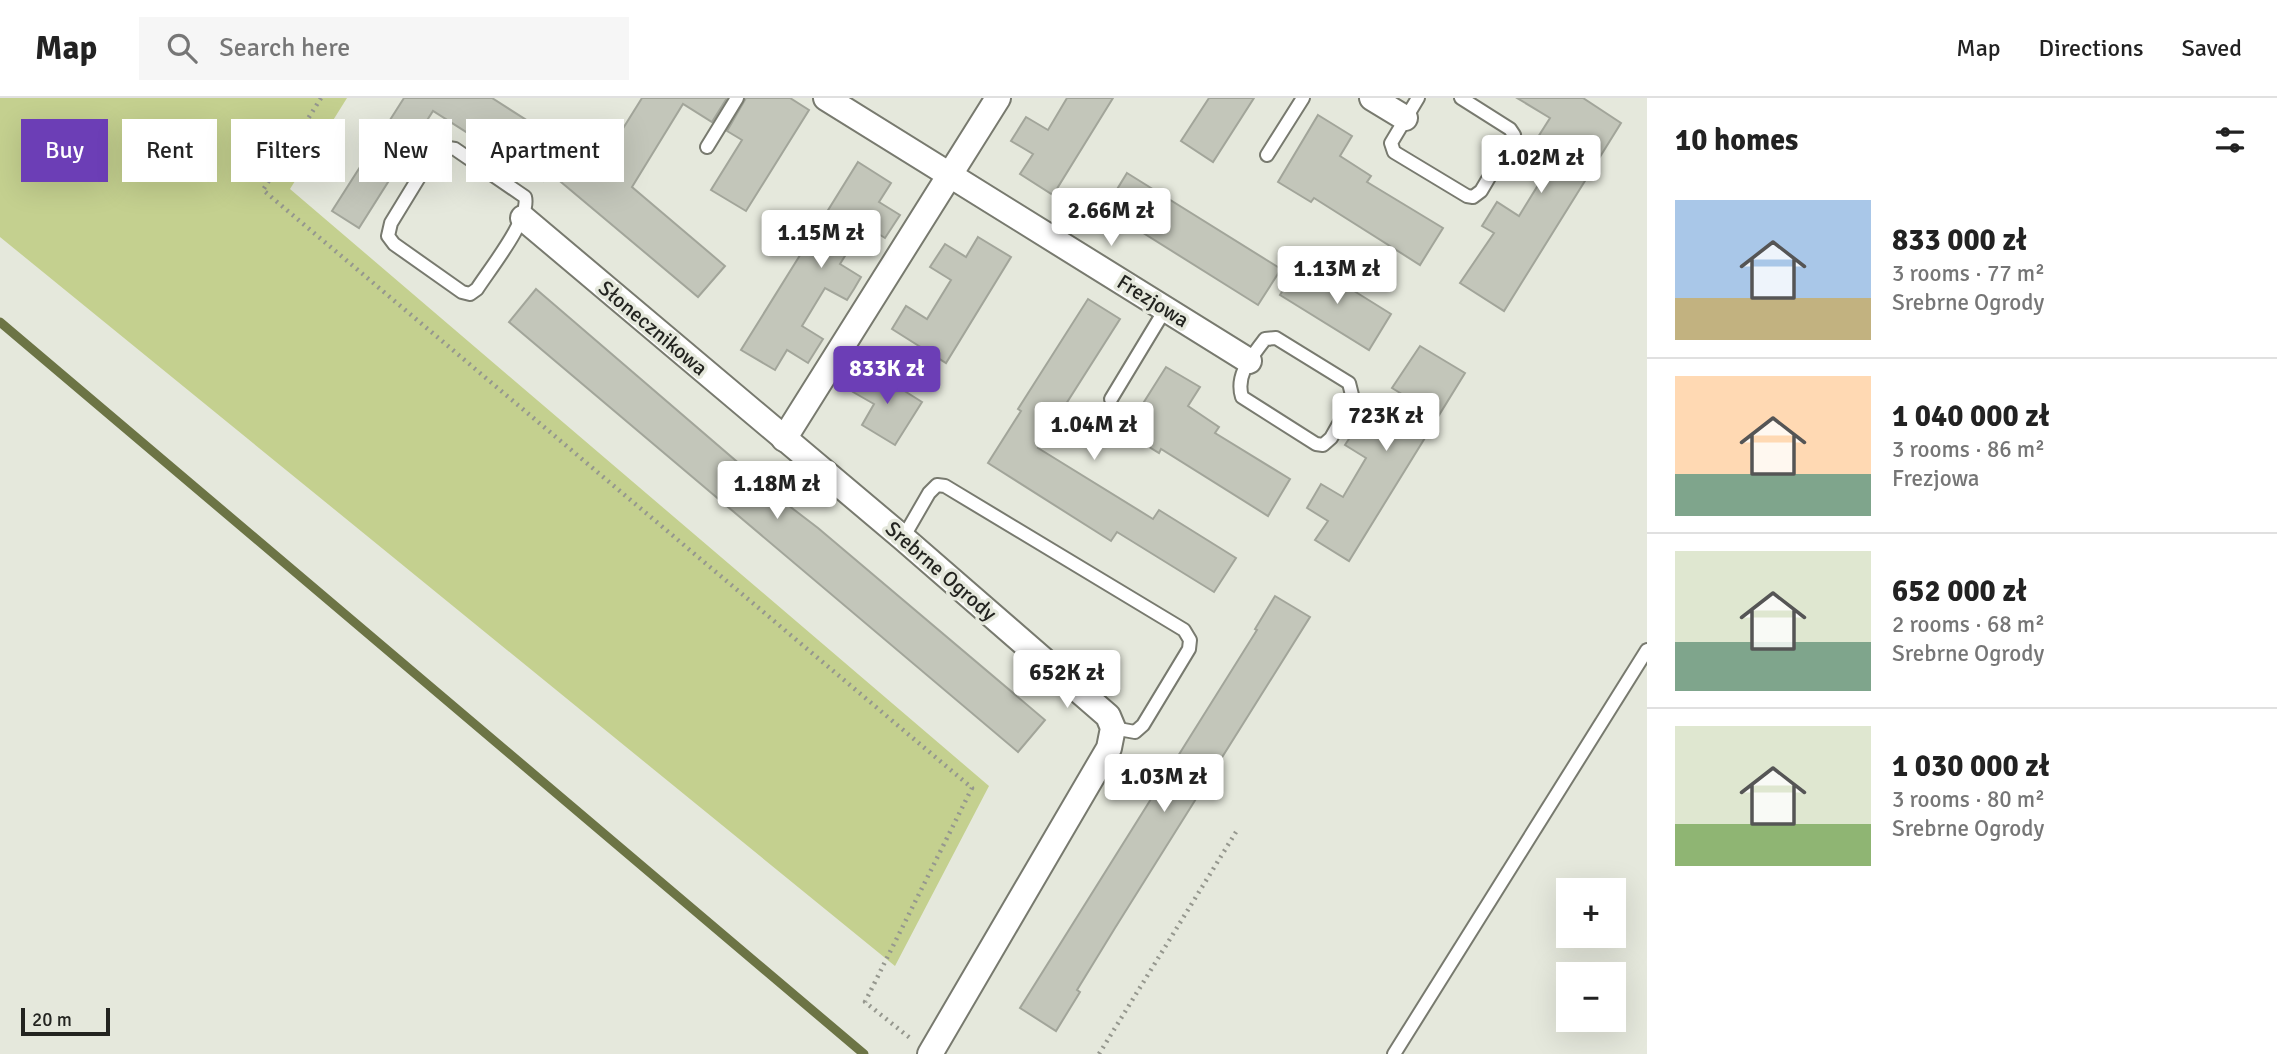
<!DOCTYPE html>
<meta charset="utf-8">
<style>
:root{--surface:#fff;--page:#f6f6f6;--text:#222;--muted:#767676;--line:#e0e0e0;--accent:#6c3eb6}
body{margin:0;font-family:Signika,sans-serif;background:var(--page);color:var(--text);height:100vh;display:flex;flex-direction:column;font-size:26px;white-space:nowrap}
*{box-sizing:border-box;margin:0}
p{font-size:23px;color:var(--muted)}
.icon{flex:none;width:38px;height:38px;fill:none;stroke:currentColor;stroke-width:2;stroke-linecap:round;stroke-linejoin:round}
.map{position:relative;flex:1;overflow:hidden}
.details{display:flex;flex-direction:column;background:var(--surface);width:630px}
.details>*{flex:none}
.hud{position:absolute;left:21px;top:21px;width:665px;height:63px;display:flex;gap:14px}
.buttons{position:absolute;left:1556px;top:780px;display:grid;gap:14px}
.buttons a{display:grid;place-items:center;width:70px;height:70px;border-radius:0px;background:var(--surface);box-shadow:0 7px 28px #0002;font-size:35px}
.scale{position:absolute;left:21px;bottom:18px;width:89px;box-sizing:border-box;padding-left:7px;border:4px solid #232420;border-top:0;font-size:19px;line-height:24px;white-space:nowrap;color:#232420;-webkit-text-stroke:5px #e5e8dc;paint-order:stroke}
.price{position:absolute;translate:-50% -60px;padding:0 16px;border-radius:7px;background:#fff;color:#222;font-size:23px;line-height:46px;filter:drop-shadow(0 2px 4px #0008)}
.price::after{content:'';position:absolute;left:50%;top:42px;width:21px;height:16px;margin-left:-10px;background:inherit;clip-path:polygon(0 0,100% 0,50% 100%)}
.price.selected{background:var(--accent);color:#fff}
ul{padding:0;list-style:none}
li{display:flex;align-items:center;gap:21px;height:175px;padding:0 28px}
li+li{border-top:2px solid var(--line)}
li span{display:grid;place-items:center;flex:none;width:196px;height:140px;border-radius:0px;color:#555}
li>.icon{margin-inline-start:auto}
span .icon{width:84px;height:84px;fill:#fffc;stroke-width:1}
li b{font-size:30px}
h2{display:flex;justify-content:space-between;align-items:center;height:84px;padding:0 28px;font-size:30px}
.tag{padding:0 24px;border-radius:0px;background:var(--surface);box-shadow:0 7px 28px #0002;font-size:24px;line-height:63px}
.tag.selected{background:var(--accent);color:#fff}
header{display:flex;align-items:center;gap:42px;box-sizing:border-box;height:98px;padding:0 35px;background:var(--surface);border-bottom:2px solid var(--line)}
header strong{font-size:33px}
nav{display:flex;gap:38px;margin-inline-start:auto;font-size:24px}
.search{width:490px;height:63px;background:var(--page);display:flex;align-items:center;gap:18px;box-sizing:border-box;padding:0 24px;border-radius:0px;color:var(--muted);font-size:26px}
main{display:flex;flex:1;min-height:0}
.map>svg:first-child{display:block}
.green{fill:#c4d08f}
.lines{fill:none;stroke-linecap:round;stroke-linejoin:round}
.stream{stroke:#6c7445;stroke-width:9}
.building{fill:#c3c6ba;stroke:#a2a59a;stroke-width:2}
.lane-casing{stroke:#787a6f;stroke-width:16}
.street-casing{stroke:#787a6f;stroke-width:28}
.path{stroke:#95978e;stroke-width:4.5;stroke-dasharray:2 5;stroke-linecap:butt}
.lane{stroke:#fff;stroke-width:12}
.street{stroke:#fff;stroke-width:24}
.labels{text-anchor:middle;stroke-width:7;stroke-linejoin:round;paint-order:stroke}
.street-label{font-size:21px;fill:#232420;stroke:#e5e8dc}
</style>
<header>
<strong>Map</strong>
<div class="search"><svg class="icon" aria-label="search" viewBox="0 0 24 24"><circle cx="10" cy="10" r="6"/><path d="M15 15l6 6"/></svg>Search here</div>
<nav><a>Map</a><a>Directions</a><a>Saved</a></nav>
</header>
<main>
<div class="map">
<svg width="1647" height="956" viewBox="0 0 1647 956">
<rect width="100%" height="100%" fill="#e5e8dc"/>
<!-- green -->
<path class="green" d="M0 0H347L290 91 989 688 895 868 0 139Z"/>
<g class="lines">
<!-- stream -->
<path class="stream" d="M0 224 864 956"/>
</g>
<!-- building -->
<g class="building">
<path d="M404 0H492L594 65 598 61 602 64 642 0H727L712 24 683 6 632 89 725 168 698 199 549 74 543 83 433 13 359 130 332 113Z"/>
<path d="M746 0H790L809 12 746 113 711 92 742 42 727 33Z"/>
<path d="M1067 0H1113L1053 97 1020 76 1033 56 1011 43 1026 19 1048 32Z"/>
<path d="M1209 0H1254L1213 64 1181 43Z"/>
<path d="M1517 0H1583L1621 25 1504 213 1460 185 1494 135 1482 128 1497 104 1519 118 1543 79 1521 66 1550 20Z"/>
<path d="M1318 17 1352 38 1340 58 1371 78 1367 84 1443 130 1420 167 1314 100 1311 104 1278 84Z"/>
<path d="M858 64 891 85 879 104 900 117 885 140 864 127 840 166 861 179 854 191 847 202 825 190 802 228 823 241 808 265 787 252 775 272 741 252Z"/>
<path d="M1127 75 1281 171 1258 207 1105 111Z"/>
<path d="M978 139 1011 159 946 265 892 231 906 208 927 221 951 182 930 169 945 146 966 159Z"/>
<path d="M1314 168 1391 216 1369 252 1280 197 1295 173 1306 180Z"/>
<path d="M536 191 784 404 818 430 1045 622 1018 654 509 224Z"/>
<path d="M1088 201 1120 221 1038 350 1153 421 1159 412 1236 460 1214 494 1117 434 1111 443 988 365 1021 313 1018 311Z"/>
<path d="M1420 248 1465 275 1349 463 1315 442 1328 423 1307 410 1321 386 1343 399 1366 360 1345 347 1360 324 1381 337 1405 298 1392 290Z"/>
<path d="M1166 269 1200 289 1188 308 1219 329 1215 335 1290 381 1268 418 1161 351 1159 355 1125 334Z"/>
<path d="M868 270 922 304 895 347 862 327 874 306 853 294Z"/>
<path d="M1275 498 1310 519 1115 830 1077 892 1080 894 1056 933 1020 910 1257 532 1255 531Z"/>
</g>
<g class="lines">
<defs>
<g id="lane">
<path d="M1418 0 1391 45 1394 54 1467 98 1473 99 1481 93 1514 37 1510 31 1461 0"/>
<path d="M442 49 455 51 525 99C531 120 489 172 477 191L470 196 462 194 394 146 388 138 391 125 435 53Z"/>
<path d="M707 49 737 0"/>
<path d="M1267 57 1303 0"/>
<path d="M1276 240 1349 285 1353 301 1331 340 1323 347 1316 346 1242 299C1235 276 1252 259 1265 241Z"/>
<path d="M1111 301 1166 210"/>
<path d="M903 440 929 395 937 387 945 388 1184 532 1190 542 1189 551 1143 627 1135 634 1113 630"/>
<path d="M1394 956 1647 552"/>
</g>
<g id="street">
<path d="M826 0 1249 263"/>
<path d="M1372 0 1405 20"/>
<path d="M523 120 903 440 1108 618 1113 630 1109 650 930 956"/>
<path d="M784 341 998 0"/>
</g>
</defs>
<!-- lane casing -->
<use href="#lane" class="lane-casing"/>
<!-- street casing -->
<use href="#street" class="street-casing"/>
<!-- path -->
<g class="path">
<path d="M321 0 263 92 972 690 865 904 910 940"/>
<path d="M1099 956 1236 734"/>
</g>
<!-- lane -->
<use href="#lane" class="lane"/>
<!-- street -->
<use href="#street" class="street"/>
</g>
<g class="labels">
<!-- street labels -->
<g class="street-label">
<text transform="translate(1153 203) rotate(32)" y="7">Frezjowa</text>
<text transform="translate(653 230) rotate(40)" y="7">Słonecznikowa</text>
<text transform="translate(941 473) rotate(41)" y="7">Srebrne Ogrody</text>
</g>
</g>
</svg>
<div class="buttons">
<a>+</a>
<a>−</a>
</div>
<div class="scale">20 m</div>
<b class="price" style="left:1541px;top:97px">1.02M zł</b>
<b class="price" style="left:1111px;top:150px">2.66M zł</b>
<b class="price" style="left:821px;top:172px">1.15M zł</b>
<b class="price" style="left:1337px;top:208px">1.13M zł</b>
<b class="price selected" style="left:887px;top:308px">833K zł</b>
<b class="price" style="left:1386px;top:355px">723K zł</b>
<b class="price" style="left:1094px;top:364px">1.04M zł</b>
<b class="price" style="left:777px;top:423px">1.18M zł</b>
<b class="price" style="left:1067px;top:612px">652K zł</b>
<b class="price" style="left:1164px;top:716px">1.03M zł</b>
<div class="hud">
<a class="tag selected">Buy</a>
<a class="tag">Rent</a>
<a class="tag">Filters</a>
<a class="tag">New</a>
<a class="tag">Apartment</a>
</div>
</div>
<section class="details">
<h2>10 homes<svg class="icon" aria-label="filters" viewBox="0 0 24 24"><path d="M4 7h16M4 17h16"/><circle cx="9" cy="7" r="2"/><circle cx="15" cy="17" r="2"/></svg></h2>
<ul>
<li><span style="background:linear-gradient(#a9c7e8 70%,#c2b280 0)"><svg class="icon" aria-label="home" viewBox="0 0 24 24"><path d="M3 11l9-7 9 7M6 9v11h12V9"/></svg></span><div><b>833 000 zł</b><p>3 rooms · 77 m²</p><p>Srebrne Ogrody</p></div></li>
<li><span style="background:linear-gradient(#ffd9b3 70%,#7fa58c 0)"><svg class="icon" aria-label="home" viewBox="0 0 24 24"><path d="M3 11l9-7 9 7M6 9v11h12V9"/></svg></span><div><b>1 040 000 zł</b><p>3 rooms · 86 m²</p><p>Frezjowa</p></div></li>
<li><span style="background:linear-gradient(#dfe7d0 65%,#7fa58c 0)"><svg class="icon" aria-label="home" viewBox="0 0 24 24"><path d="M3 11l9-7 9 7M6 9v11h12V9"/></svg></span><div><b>652 000 zł</b><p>2 rooms · 68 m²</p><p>Srebrne Ogrody</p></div></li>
<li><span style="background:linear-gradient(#dfe7d0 70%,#8fb573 0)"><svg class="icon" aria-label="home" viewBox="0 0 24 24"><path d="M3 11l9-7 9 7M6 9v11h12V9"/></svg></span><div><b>1 030 000 zł</b><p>3 rooms · 80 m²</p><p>Srebrne Ogrody</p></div></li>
</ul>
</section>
</main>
